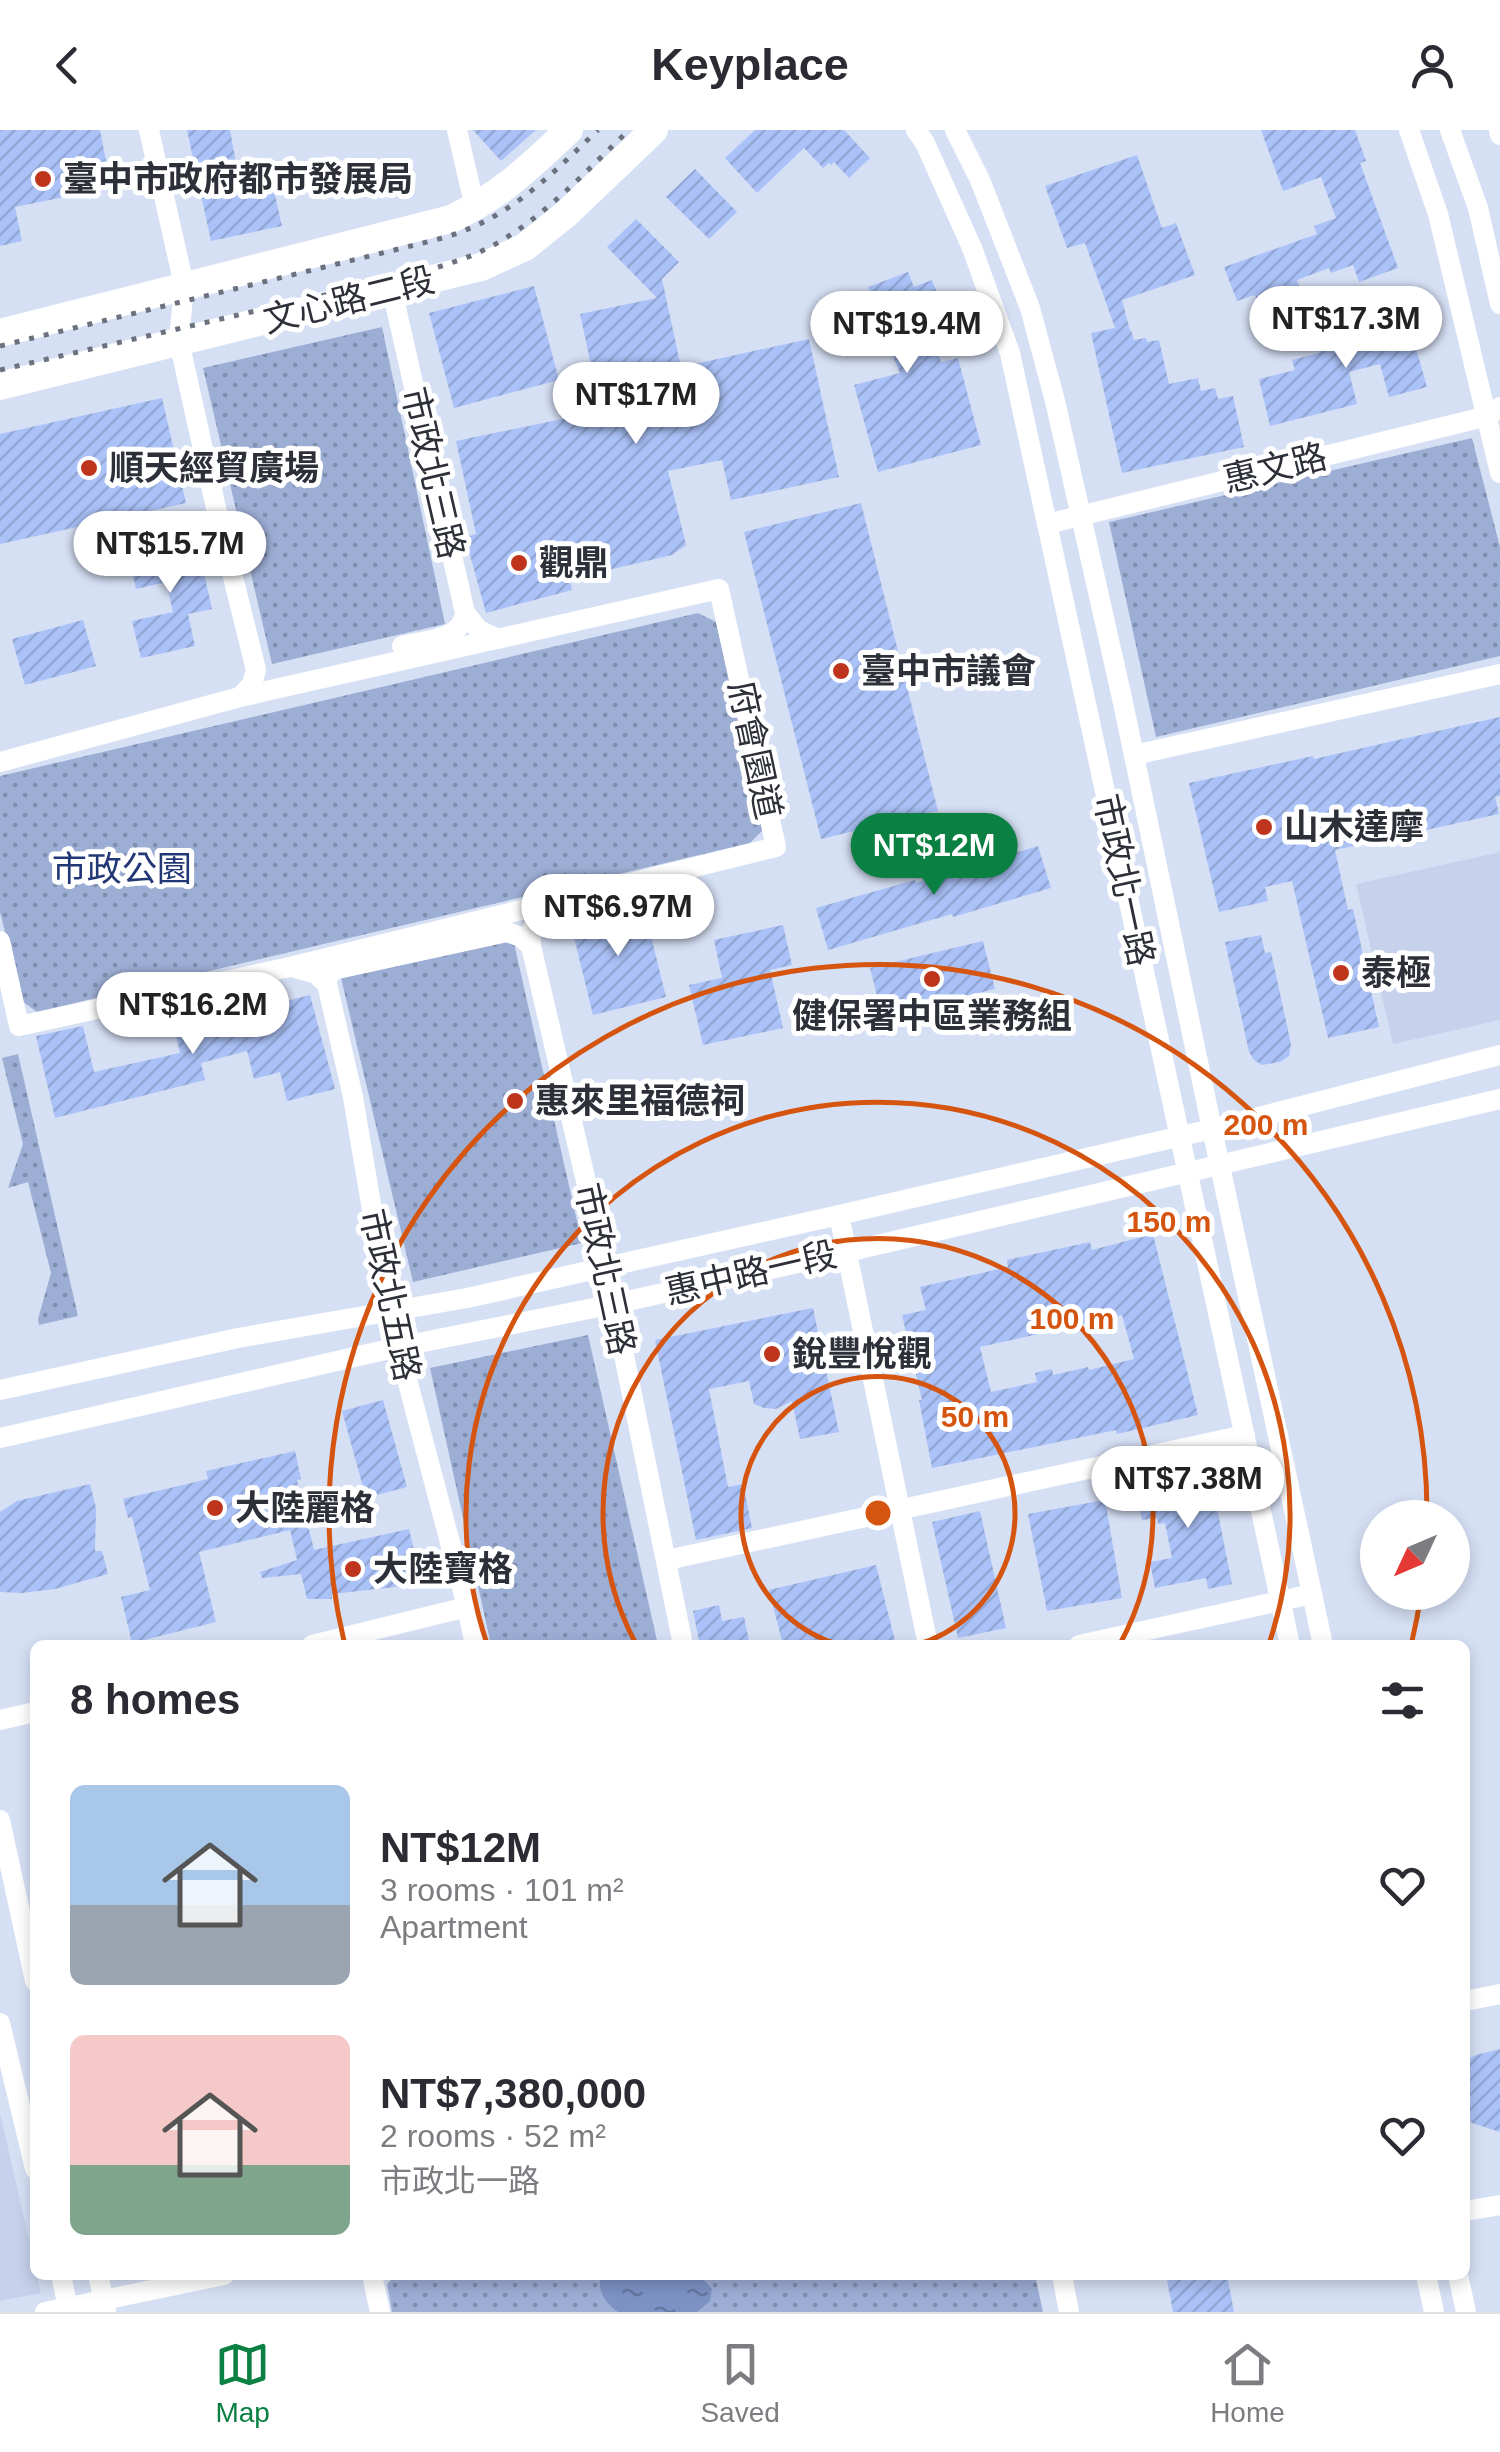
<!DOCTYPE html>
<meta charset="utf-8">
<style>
:root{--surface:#fff;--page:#f7f7f7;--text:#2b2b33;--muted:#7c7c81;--line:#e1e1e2;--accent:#0b8043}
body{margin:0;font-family:Arial,"Noto Sans TC",sans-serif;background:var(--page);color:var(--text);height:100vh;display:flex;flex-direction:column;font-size:38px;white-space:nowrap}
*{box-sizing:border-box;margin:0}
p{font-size:32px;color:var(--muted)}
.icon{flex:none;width:55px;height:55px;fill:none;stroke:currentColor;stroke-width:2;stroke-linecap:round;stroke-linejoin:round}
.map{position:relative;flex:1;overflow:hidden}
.sheet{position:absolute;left:30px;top:1510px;width:1440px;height:640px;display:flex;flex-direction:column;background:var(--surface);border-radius:15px;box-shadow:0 5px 15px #0003}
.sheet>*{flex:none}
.needle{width:65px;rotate:226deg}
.controls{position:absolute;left:1360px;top:1370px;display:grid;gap:20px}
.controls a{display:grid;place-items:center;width:110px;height:110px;border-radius:50%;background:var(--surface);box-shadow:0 5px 15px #0003;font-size:50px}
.price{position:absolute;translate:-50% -85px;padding:0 22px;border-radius:35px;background:#fff;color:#222;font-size:32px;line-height:65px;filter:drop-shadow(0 2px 5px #0008)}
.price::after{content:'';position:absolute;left:50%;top:60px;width:30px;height:22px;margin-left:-15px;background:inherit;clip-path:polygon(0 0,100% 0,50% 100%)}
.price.current{background:var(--accent);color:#fff}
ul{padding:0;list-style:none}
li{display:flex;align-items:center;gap:30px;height:250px;padding:0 40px}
li span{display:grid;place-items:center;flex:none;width:280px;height:200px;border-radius:15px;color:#555}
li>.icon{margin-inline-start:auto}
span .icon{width:120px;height:120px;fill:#fffc;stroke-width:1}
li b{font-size:42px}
h2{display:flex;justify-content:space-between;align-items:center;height:120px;padding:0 40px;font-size:42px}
header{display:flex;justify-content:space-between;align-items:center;height:130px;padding:0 40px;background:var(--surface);font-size:45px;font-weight:800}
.tab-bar{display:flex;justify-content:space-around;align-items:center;height:140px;border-top:2px solid var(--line);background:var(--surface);font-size:28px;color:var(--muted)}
.tab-bar a{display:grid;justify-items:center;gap:5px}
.tab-bar .current{color:var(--accent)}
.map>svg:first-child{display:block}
.built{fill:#c6d2ec}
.green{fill:url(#green-dots)}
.water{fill:url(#water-ripples)}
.building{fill:url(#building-hatch);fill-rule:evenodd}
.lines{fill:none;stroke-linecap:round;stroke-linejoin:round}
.minor{stroke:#fff;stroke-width:20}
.major{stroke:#fff;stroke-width:28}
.rail{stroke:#6b717d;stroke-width:5;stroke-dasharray:5 10;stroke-linecap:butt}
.ring{fill:none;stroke:#d55510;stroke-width:5}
.poi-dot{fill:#bf341c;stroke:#fff;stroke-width:4}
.labels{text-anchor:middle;stroke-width:10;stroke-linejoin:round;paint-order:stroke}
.poi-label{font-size:35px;font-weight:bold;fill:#2d3038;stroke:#fff;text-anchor:start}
.street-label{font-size:35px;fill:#2d3038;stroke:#fff}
.park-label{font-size:35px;fill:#223876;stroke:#fff}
.centre{fill:#d55510;stroke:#fff;stroke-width:5}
.ring-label{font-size:30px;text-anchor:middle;font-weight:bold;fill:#d55510;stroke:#fff;stroke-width:10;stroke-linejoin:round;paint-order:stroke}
</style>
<header><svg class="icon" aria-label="back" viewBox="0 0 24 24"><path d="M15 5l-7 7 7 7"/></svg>Keyplace<svg class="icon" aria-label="person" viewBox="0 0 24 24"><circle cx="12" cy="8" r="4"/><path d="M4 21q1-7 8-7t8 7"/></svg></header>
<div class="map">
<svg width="1500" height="2182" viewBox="0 0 1500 2182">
<defs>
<pattern id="green-dots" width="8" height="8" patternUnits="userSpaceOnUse" patternTransform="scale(2.5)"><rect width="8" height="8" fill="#9daed5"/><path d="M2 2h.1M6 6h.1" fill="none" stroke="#808eae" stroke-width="1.8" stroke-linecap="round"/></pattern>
<pattern id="water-ripples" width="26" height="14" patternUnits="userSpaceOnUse" patternTransform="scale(2.5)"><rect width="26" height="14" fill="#7c92c5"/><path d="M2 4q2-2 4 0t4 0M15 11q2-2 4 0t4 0" fill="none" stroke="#6678a1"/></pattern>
<pattern id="building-hatch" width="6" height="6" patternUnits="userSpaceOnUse" patternTransform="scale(2.5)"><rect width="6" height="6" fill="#abc2f8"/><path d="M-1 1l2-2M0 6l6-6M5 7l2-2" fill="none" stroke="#93a7d5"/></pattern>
</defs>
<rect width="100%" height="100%" fill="#d6e0f5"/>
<!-- built -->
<g class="built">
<path d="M1500 722V890L1393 914 1356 754Z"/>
<path d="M0 1983 35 2135V2145H37L41 2163 0 2171Z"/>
</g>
<!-- green -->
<g class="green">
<path d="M382 197 445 494 272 534 203 238Z"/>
<path d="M1472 308 1500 417V526L1156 607 1109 392Z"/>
<path d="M698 483 716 492 763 700 750 713 37 882 22 871 0 782V646Z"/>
<path d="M513 809 582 1113 413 1152 341 848Z"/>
<path d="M18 924 78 1186 39 1195 38 1189 51 1143 28 1052 8 1058 23 1014 2 928Z"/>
<path d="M588 1205 658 1515H491L430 1238Z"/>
<path d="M396 2145H1035L1043 2182H392L387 2154Z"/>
</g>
<!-- water -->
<path class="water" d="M601 2145H699L712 2159 710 2171 697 2182H618C605 2173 597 2161 601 2145Z"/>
<!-- building -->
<g class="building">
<path d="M0 0H100L106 31 84 36 89 62 15 77 22 111 0 116Z"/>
<path d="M187 0H230L240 55 271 48 282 96 211 111Z"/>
<path d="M473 0H536L501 31Z"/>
<path d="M755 0H844L870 28 849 48 834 32 831 35 829 33 823 38 804 18 757 63 725 28Z"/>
<path d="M1261 0H1355L1366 31 1360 33 1398 138 1359 152 1353 135 1331 143 1329 138 1297 150 1303 166 1261 181 1255 165 1237 171 1224 137 1317 104 1314 96 1336 88 1321 47 1283 61Z"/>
<path d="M1137 25 1162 98 1176 93 1195 145 1122 170 1130 201 1131 200 1134 210 1146 208 1147 212 1159 210 1169 254 1198 248 1201 261 1215 258 1218 269 1233 266 1244 317 1122 343 1091 203 1115 198 1085 113 1067 118 1045 56Z"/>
<path d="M695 39 737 82 709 109 666 67Z"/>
<path d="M636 89 679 132 662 149 681 237 809 209 839 347 731 370 722 330 668 341 686 415 672 425 570 449 572 460 486 483 465 407 476 404 456 311 601 281 580 184 657 168 607 117Z"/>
<path d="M908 142 914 157 932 150 945 184 927 191 941 232 958 228 981 315 878 342 854 255 900 243 886 208 842 226 825 186 872 168 868 157Z"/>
<path d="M534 156 559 250 454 278 429 183Z"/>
<path d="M1402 169 1427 257 1389 267 1380 234 1349 242 1357 274 1270 296 1259 249 1295 240 1292 230 1319 223 1318 219 1342 213 1344 223 1378 214 1369 178Z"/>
<path d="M162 268 186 373 0 414V304Z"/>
<path d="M861 373 938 681 821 709 744 402Z"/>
<path d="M196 409 212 479 188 484 195 516 141 528 132 491 173 482 166 452 136 459 128 424Z"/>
<path d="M83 490 96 536 25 555 12 509Z"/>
<path d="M1500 587V666L1495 667 1499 684 1335 720 1348 780 1353 779 1379 897 1328 908 1292 751 1265 757 1268 771 1219 782 1189 653 1313 626 1314 629Z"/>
<path d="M1038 716 1051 758 953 787 952 784 828 820 816 778 915 750 916 753Z"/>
<path d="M643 774 666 867 593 885 570 791Z"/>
<path d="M783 795 792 835 770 840 783 898 703 915 689 855 722 848 714 810Z"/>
<path d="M1261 805 1265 823 1271 822 1291 914 1289 926 1280 932 1262 935 1254 930 1249 922 1225 812Z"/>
<path d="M983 811 995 859 882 886 870 838Z"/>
<path d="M310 865 335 959 287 971 280 942 254 949 247 921 201 933 205 950 55 988 36 906 83 896 94 942 180 923 170 879 187 875 192 895Z"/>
<path d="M1153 1104 1198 1285 1117 1304 1116 1300 932 1338 919 1270H922L902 1185 926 1180 920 1157 1008 1137 1007 1130 1090 1112 1092 1120ZM1122 1185 1134 1229 1089 1240 1088 1237 1053 1245 1052 1239 1035 1243 1037 1252 991 1262 980 1217Z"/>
<path d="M813 1178 839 1302 800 1309 792 1271 776 1279 764 1278 754 1274 749 1251 709 1259 728 1357 743 1354 752 1398 696 1410 655 1210Z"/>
<path d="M383 1270 407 1357 366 1368 342 1281Z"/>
<path d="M295 1321 301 1349 297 1350 314 1420 409 1399 422 1454 332 1464V1469H307L301 1444 262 1448 260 1442 297 1430 290 1400 199 1422 216 1492 132 1513 121 1467 150 1460 132 1387 128 1388 123 1369 208 1349 206 1341Z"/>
<path d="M1209 1337 1232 1454 1208 1459 1206 1448 1155 1458 1150 1432 1172 1428 1165 1393 1158 1394 1157 1388 1142 1390 1136 1361 1185 1351 1183 1342Z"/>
<path d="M90 1354 96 1378 95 1421H102L108 1444 55 1459 22 1463 0 1462V1382L17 1371Z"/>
<path d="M1105 1370 1122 1468 1047 1481 1028 1384Z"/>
<path d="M980 1381 1006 1498 958 1508 932 1392Z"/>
<path d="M876 1435 896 1515H783L769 1460Z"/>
<path d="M719 1475 722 1491 744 1487 750 1515H700L693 1481Z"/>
<path d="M1500 1919V2002L1472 1993 1465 1987V1931L1476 1925Z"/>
<path d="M1166 2145H1227L1234 2182H1173Z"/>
</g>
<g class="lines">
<!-- minor -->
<g class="minor">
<path d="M149 0 184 155 179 211 216 378 256 540 252 554 240 567"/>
<path d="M457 0 475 78"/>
<path d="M916 0 925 13 972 118 1010 223 1290 1515"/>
<path d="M955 0 980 50 1030 178 1055 271 1122 568 1212 999 1323 1515"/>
<path d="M1409 0 1438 84 1500 343"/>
<path d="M1450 0 1478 78 1500 174"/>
<path d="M1499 0 1500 5"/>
<path d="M392 160 465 483 479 500 498 509"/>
<path d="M1047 394 1488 286 1500 277"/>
<path d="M402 516C425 510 462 510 465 483"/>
<path d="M1134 625 1500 544"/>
<path d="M0 632 240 567 719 459 776 717 290 837 19 896 0 811"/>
<path d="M552 773C538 783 529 799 531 816L606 1137 683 1515"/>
<path d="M292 837 316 844 327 854 353 967 389 1181 467 1477 475 1515"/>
<path d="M327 849 333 840 507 802 521 807 531 816"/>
<path d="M839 1085 928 1515"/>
<path d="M0 1260 238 1208 467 1168 839 1085 1212 999 1500 925"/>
<path d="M0 1308 398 1217 614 1174 847 1122 1500 969"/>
<path d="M667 1430 1245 1305"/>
<path d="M312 1515 467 1477"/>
<path d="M1079 1515 1312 1464"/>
<path d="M0 1590 35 1582"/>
<path d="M0 1690 35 1851"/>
<path d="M1465 1871 1500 1864"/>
<path d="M0 1893 35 2039"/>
<path d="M1465 2081 1500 2075"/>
<path d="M61 2145 69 2182"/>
<path d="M98 2145 106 2180"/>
<path d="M372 2145 380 2182"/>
<path d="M1062 2145 1069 2182"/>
<path d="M1426 2145 1434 2182"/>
<path d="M1458 2145 1466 2182"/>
<path d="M45 2182 224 2145"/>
</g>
<!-- major -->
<g class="major">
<path d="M0 203 451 89C500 66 530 37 569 0"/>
<path d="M0 256 481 137 525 117 566 84 654 0"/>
</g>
<!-- rail -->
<g class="rail">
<path d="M0 216 415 115C435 110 456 105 475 96 524 74 560 36 598 0"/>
<path d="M0 240 416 144C441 136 467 129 490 117 543 89 586 41 629 0"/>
</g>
</g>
<!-- distance rings -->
<g class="ring">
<path d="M840 1515A137 137 0 1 1 916 1515"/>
<path d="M636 1514A275 275 0 1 1 1120 1514"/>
<path d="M487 1514A412 412 0 1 1 1269 1514"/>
<path d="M1421 1464A549 549 0 0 1 1412 1511M344 1511A549 549 0 1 1 1427 1383"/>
</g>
<!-- markers -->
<g class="poi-dot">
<circle cx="43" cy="49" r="10"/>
<circle cx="89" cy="338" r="10"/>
<circle cx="519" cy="433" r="10"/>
<circle cx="841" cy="541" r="10"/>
<circle cx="1264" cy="697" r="10"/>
<circle cx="1341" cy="843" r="10"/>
<circle cx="932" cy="849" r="10"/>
<circle cx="515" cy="971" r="10"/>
<circle cx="772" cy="1224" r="10"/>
<circle cx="215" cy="1378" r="10"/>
<circle cx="353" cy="1439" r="10"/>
</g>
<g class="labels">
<!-- poi labels -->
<g class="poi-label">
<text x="63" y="61">臺中市政府都市發展局</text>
<text x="109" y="350">順天經貿廣場</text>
<text x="539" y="445">觀鼎</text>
<text x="861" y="553">臺中市議會</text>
<text x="1284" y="709">山木達摩</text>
<text x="1361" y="855">泰極</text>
<text x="932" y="898" text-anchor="middle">健保署中區業務組</text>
<text x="535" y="983">惠來里福德祠</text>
<text x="792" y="1236">銳豐悅觀</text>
<text x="235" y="1390">大陸麗格</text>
<text x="373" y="1451">大陸寶格</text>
</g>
<!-- street labels -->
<g class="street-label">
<text transform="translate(349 170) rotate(-14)" y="12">文心路二段</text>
<text transform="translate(1275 338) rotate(-14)" y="12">惠文路</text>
<text transform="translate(433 343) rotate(77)" y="12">市政北三路</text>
<text transform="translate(755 620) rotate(78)" y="12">府會園道</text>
<text transform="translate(1124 750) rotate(78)" y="12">市政北一路</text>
<text transform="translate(605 1139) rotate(78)" y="12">市政北三路</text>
<text transform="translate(751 1143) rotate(-13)" y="12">惠中路一段</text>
<text transform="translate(390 1165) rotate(78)" y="12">市政北五路</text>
</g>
<!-- park labels -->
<g class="park-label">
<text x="122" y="751">市政公園</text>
</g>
</g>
<circle cx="878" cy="1383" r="15" class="centre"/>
<g class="ring-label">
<text x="1266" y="1005">200 m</text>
<text x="1169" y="1102">150 m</text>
<text x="1072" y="1199">100 m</text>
<text x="975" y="1297">50 m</text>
</g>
</svg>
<div class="controls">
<a><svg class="needle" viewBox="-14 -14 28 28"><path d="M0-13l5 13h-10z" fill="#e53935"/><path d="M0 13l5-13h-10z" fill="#7c7c81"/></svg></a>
</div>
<b class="price" style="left:1346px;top:241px">NT$17.3M</b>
<b class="price" style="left:907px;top:246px">NT$19.4M</b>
<b class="price" style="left:636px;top:317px">NT$17M</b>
<b class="price" style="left:170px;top:466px">NT$15.7M</b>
<b class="price current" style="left:934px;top:768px">NT$12M</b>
<b class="price" style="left:618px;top:829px">NT$6.97M</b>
<b class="price" style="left:193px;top:927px">NT$16.2M</b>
<b class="price" style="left:1188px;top:1401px">NT$7.38M</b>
<section class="sheet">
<h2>8 homes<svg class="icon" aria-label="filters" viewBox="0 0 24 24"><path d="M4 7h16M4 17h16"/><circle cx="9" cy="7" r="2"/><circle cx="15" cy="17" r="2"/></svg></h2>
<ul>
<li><span style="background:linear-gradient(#a9c7e8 60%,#9aa5b1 0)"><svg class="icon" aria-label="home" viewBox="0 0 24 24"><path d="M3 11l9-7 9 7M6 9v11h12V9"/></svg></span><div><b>NT$12M</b><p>3 rooms · 101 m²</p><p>Apartment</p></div><svg class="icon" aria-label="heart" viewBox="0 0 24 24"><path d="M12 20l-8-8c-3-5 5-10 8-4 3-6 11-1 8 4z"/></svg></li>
<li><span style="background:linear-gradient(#f6c9c9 65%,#7fa58c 0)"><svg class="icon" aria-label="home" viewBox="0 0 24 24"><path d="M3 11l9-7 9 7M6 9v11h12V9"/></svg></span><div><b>NT$7,380,000</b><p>2 rooms · 52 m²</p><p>市政北一路</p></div><svg class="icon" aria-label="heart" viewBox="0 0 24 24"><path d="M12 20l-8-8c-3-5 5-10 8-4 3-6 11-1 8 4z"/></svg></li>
</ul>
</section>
</div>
<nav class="tab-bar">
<a class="current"><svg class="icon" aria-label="map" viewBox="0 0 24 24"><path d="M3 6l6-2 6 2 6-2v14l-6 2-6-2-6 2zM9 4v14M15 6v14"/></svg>Map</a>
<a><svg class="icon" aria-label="saved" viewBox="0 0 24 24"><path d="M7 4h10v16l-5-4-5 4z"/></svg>Saved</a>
<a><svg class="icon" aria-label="home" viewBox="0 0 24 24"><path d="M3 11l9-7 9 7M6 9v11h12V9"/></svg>Home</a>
</nav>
